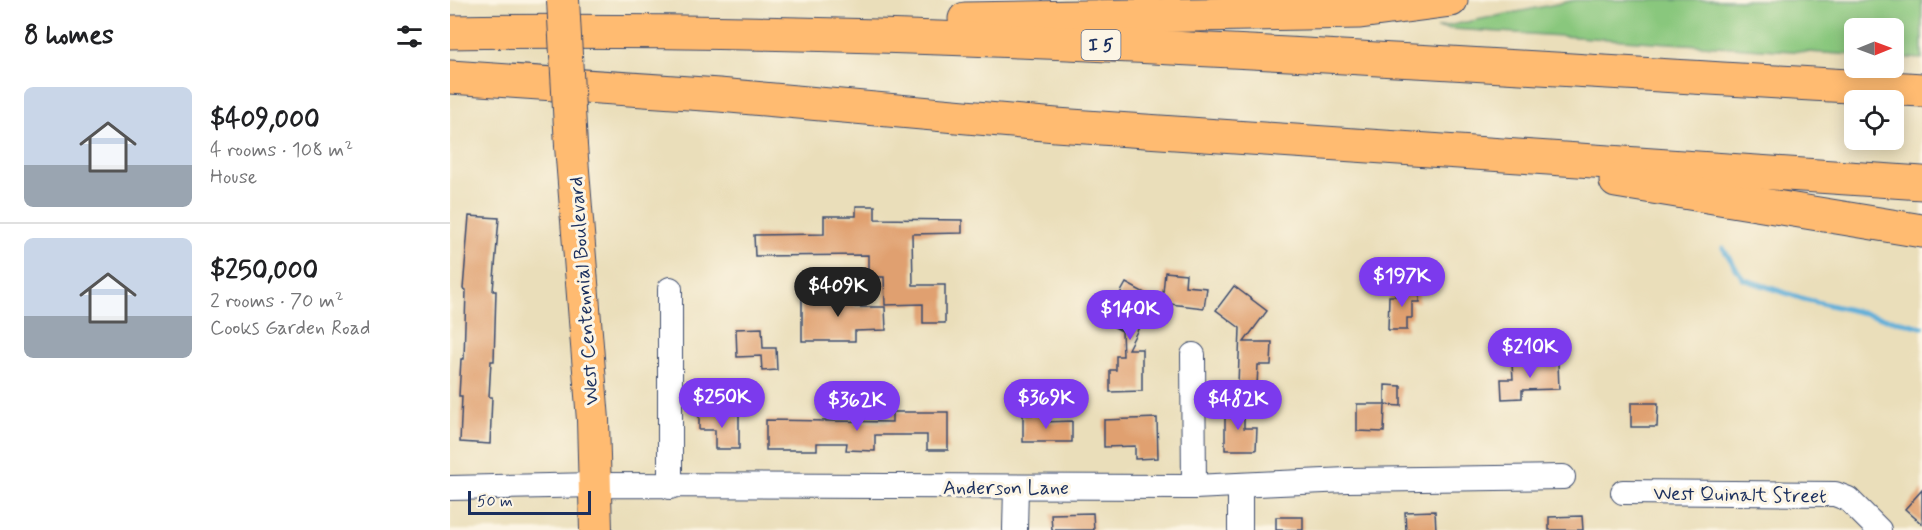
<!DOCTYPE html>
<meta charset="utf-8">
<style>
:root{--surface:#fff;--page:#f2f2f2;--text:#202124;--muted:#757577;--line:#e0e0e0;--accent:#7c3aed}
body{margin:0;font-family:Mynerve,sans-serif;background:var(--page);color:var(--text);height:100vh;display:flex;flex-direction:column;font-size:22px;white-space:nowrap}
*{box-sizing:border-box;margin:0}
p{font-size:20px;color:var(--muted)}
.icon{flex:none;width:33px;height:33px;fill:none;stroke:currentColor;stroke-width:2;stroke-linecap:round;stroke-linejoin:round}
.map{position:relative;flex:1;overflow:hidden}
.panel{display:flex;flex-direction:column;background:var(--surface);width:450px}
.panel>*{flex:none}
.needle{width:39px;rotate:89deg}
.tools{position:absolute;left:1394px;top:18px;display:grid;gap:12px}
.tools a{display:grid;place-items:center;width:60px;height:60px;border-radius:9px;background:var(--surface);box-shadow:0 3px 15px #0003;font-size:30px}
.scale{position:absolute;left:18px;bottom:15px;width:123px;box-sizing:border-box;padding-left:6px;border:3px solid #1b2f5e;border-top:0;font-size:16px;line-height:21px;white-space:nowrap;color:#1b2f5e;-webkit-text-stroke:4px #fcf5e5;paint-order:stroke}
.price{position:absolute;translate:-50% -51px;padding:0 14px;border-radius:21px;background:var(--accent);color:#fff;font-size:20px;line-height:39px;filter:drop-shadow(0 2px 3px #0008)}
.price::after{content:'';position:absolute;left:50%;top:36px;width:18px;height:14px;margin-left:-9px;background:inherit;clip-path:polygon(0 0,100% 0,50% 100%)}
.price.selected{background:#222;color:#fff}
ul{padding:0;list-style:none}
li{display:flex;align-items:center;gap:18px;height:150px;padding:0 24px}
li+li{border-top:2px solid var(--line)}
li span{display:grid;place-items:center;flex:none;width:168px;height:120px;border-radius:9px;color:#555}
li>.icon{margin-inline-start:auto}
span .icon{width:72px;height:72px;fill:#fffc;stroke-width:1}
li b{font-size:26px}
h2{display:flex;justify-content:space-between;align-items:center;height:72px;padding:0 24px;font-size:26px}
main{display:flex;flex:1;min-height:0}
.map>svg:first-child{display:block}
.green{fill:#89c77d;stroke:#527b6e;stroke-width:1.5}
.lines{fill:none;stroke-linecap:round;stroke-linejoin:round}
.stream{stroke:#5eafd9;stroke-width:5}
.building{fill:#e0a06f}
.minor-casing{stroke:#3a496c;stroke-width:26}
.major-casing{stroke:#3a496c;stroke-width:34}
.highway-casing{stroke:#3a496c;stroke-width:35}
.minor{stroke:#fff;stroke-width:24}
.major{stroke:#ffbb71;stroke-width:32}
.highway{stroke:#ffbb71;stroke-width:33}
.major-bridge-casing{stroke:#3a496c;stroke-width:34;stroke-linecap:butt}
.major-bridge{stroke:#ffbb71;stroke-width:32}
.labels{text-anchor:middle;stroke-width:6;stroke-linejoin:round;paint-order:stroke}
.shield{fill:#fcf5e5;stroke:#5e6a86;stroke-width:1.5}
.shield-label{font-size:18px;font-weight:bold;fill:#1b2f5e}
.street-label{font-size:20px;fill:#1b2f5e;stroke:#fcf5e5}
</style>
<main>
<section class="panel">
<h2>8 homes<svg class="icon" aria-label="filters" viewBox="0 0 24 24"><path d="M4 7h16M4 17h16"/><circle cx="9" cy="7" r="2"/><circle cx="15" cy="17" r="2"/></svg></h2>
<ul>
<li><span style="background:linear-gradient(#c9d6e8 65%,#9aa5b1 0)"><svg class="icon" aria-label="home" viewBox="0 0 24 24"><path d="M3 11l9-7 9 7M6 9v11h12V9"/></svg></span><div><b>$409,000</b><p>4 rooms · 108 m²</p><p>House</p></div></li>
<li><span style="background:linear-gradient(#c9d6e8 65%,#9aa5b1 0)"><svg class="icon" aria-label="home" viewBox="0 0 24 24"><path d="M3 11l9-7 9 7M6 9v11h12V9"/></svg></span><div><b>$250,000</b><p>2 rooms · 70 m²</p><p>Cooks Garden Road</p></div></li>
</ul>
</section>
<div class="map">
<svg width="1472" height="530" viewBox="0 0 1472 530">
<rect width="100%" height="100%" fill="#fcf5e5"/>
<filter id="ink" filterUnits="userSpaceOnUse"><feTurbulence type="fractalNoise" baseFrequency=".0167" numOctaves="2"/><feDisplacementMap in="SourceGraphic" scale="12" xChannelSelector="R" yChannelSelector="G"/><feConvolveMatrix kernelMatrix="1 2 1 2 8 2 1 2 1" color-interpolation-filters="sRGB"/></filter>
<filter id="wash" filterUnits="userSpaceOnUse"><feTurbulence type="fractalNoise" baseFrequency=".008" numOctaves="4" result="noise"/><feDisplacementMap in="SourceGraphic" scale="24" xChannelSelector="R" yChannelSelector="G"/><feGaussianBlur stdDeviation="1.35" result="paint"/><feColorMatrix in="noise" values="0 0 0 0 0 0 0 0 0 0 0 0 0 0 0 0 0 1.4 0 .05"/><feComposite in="paint" operator="in"/></filter>
<g filter="url(#wash)">
<rect width="100%" height="100%" fill="#eadeba"/>
<!-- green -->
<path class="green" d="M1126 0H1472V59L1443 57V28H1404V55L987 28Z"/>
<g class="lines">
<!-- stream -->
<path class="stream" d="M1273 248 1293 279 1354 299 1472 327"/>
</g>
<g id="blocks">
<!-- building -->
<g class="building">
<path d="M406 206H425V219L512 220V233L462 234 463 285H495V323H473V304L435 305 434 277H418V255L305 256 304 235 374 234V216H406Z"/>
<path d="M19 216 49 218 43 291H46L44 361H41L39 397H42L40 444 10 442 12 396H9L11 359H14L16 290 13 289Z"/>
<path d="M715 272 736 274 735 286 757 288 754 308 712 303Z"/>
<path d="M676 283 704 298 678 349H692V391L660 392V370H666V356H673L672 331 664 327 675 306 666 301Z"/>
<path d="M784 286 817 311 794 342H822L821 365H808L807 386 788 385 790 328 766 310Z"/>
<path d="M947 288H969V302H962V318H957V330H938L939 296H947Z"/>
<path d="M352 295H405V307H435L436 330 405 331V341H352Z"/>
<path d="M312 328 313 348H326L327 370 312 371 311 356 287 357 286 329Z"/>
<path d="M1108 363 1109 389 1072 390V398L1052 399 1051 379H1063L1062 364Z"/>
<path d="M935 385 951 386V406L935 405 934 432 907 431V404H935Z"/>
<path d="M1181 403H1208L1207 427H1181Z"/>
<path d="M775 406H794V428H807L806 450H775Z"/>
<path d="M442 412H498V450H477V435H425V451L396 450 397 443H367V450H316V420L442 422Z"/>
<path d="M249 413H289V449H265V430H249Z"/>
<path d="M573 415H594V422L622 421V442H573Z"/>
<path d="M707 418 708 458 685 459V446L654 447V420Z"/>
<path d="M1472 490V524L1455 509Z"/>
<path d="M985 511 986 530H956L955 512Z"/>
<path d="M643 513 644 530H602L601 514Z"/>
<path d="M1132 516 1133 530H1099V517Z"/>
<rect x="826" y="517" width="27" height="13"/>
</g>
</g>
</g>
<g filter="url(#ink)">
<use href="#blocks" fill-opacity="0" stroke="#3a496c" stroke-width="1.5"/>
<g class="lines">
<defs>
<g id="minor">
<path d="M743 355 744 487"/>
<path d="M220 487V289"/>
<path d="M0 488 146 485 744 487 897 480 1113 477"/>
<path d="M1173 492 1385 494 1398 499 1429 530"/>
<path d="M565 530 566 487"/>
<path d="M790 530V485"/>
</g>
<path id="major" d="M121 146 143 420 146 530"/>
<g id="highway">
<path d="M515 19 910 12 1001 0"/>
<path d="M0 32C491 25 982 64 1472 90"/>
<path d="M0 77 269 95 606 125 1472 183"/>
<path d="M1166 181 1472 231"/>
</g>
</defs>
<!-- minor casing -->
<use href="#minor" class="minor-casing"/>
<!-- major casing -->
<use href="#major" class="major-casing"/>
<!-- highway casing -->
<use href="#highway" class="highway-casing"/>
<!-- minor -->
<use href="#minor" class="minor"/>
<!-- major -->
<use href="#major" class="major"/>
<!-- highway -->
<use href="#highway" class="highway"/>
<defs>
<path id="major-bridge" d="M113 0 121 146"/>
</defs>
<!-- major-bridge casing -->
<use href="#major-bridge" class="major-bridge-casing"/>
<!-- major-bridge -->
<use href="#major-bridge" class="major-bridge"/>
</g>
</g>
<g class="labels">
<!-- shield labels -->
<rect class="shield" x="631.5" y="30" width="39" height="30" rx="4.5"/>
<g class="shield-label">
<text x="651" y="51">I 5</text>
</g>
<!-- street labels -->
<g class="street-label">
<text transform="translate(133 291) rotate(-94)" y="7">West Centennial Boulevard</text>
<text x="556" y="494">Anderson Lane</text>
<text transform="translate(1290 494) rotate(1)" y="7">West Quinalt Street</text>
</g>
</g>
</svg>
<div class="tools">
<a><svg class="needle" viewBox="-14 -14 28 28"><path d="M0-13l5 13h-10z" fill="#e53935"/><path d="M0 13l5-13h-10z" fill="#757577"/></svg></a>
<a><svg class="icon" aria-label="locate" viewBox="0 0 24 24"><circle cx="12" cy="12" r="6"/><path d="M12 2v4M12 18v4M2 12h4M18 12h4"/></svg></a>
</div>
<div class="scale">50 m</div>
<b class="price" style="left:952px;top:308px">$197K</b>
<b class="price selected" style="left:388px;top:318px">$409K</b>
<b class="price" style="left:680px;top:341px">$140K</b>
<b class="price" style="left:1080px;top:379px">$210K</b>
<b class="price" style="left:272px;top:429px">$250K</b>
<b class="price" style="left:596px;top:430px">$369K</b>
<b class="price" style="left:788px;top:431px">$482K</b>
<b class="price" style="left:407px;top:432px">$362K</b>
</div>
</main>
